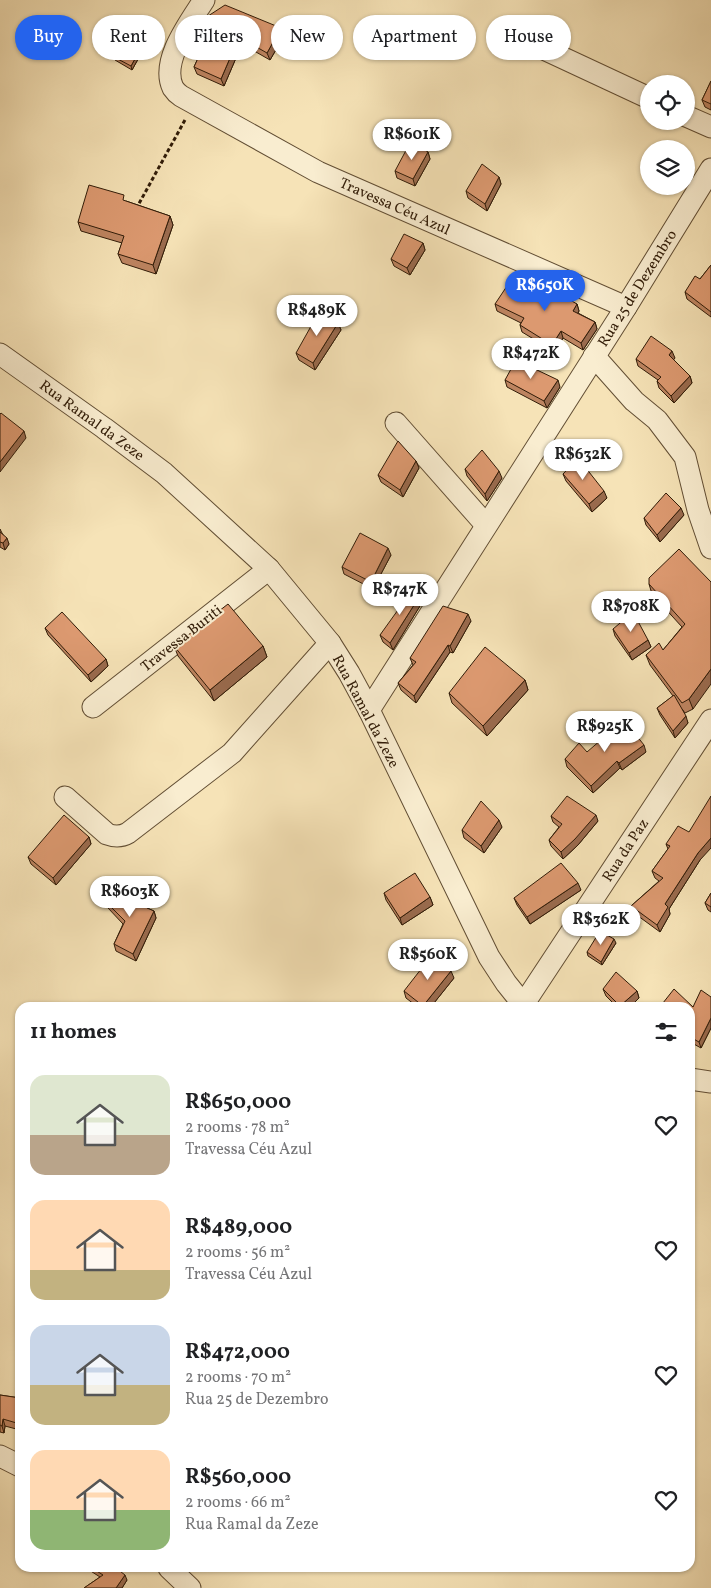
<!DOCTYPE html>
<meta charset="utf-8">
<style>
:root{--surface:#fff;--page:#f2f2f2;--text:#202124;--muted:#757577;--accent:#2563eb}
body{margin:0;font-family:Vollkorn,serif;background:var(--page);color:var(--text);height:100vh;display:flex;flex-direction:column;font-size:19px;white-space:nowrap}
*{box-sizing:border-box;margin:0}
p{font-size:16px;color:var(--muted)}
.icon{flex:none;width:28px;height:28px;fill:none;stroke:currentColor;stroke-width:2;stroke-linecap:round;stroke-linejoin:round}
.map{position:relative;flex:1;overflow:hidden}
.panel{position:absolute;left:15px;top:1002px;width:680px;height:570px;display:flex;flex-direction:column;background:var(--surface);border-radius:15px;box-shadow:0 1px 4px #0004}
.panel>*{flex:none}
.banner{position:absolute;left:15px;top:15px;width:681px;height:45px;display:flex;gap:10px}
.buttons{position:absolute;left:640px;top:75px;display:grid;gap:10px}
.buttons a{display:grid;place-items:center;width:55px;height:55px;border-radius:50%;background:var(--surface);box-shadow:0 1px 4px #0004;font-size:25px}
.price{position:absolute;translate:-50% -42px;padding:0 11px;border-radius:18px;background:#fff;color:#222;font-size:16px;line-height:32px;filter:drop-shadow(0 1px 2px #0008)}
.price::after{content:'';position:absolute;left:50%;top:30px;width:15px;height:11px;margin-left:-8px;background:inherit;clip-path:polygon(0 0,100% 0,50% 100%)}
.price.current{background:var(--accent);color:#fff}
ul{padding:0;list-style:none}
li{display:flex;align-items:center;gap:15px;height:125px;padding:0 15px}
li span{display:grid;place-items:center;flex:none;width:140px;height:100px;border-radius:15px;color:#555}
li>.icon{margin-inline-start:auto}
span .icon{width:60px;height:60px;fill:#fffc;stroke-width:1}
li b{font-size:21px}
h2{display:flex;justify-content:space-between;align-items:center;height:60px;padding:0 15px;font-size:21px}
.chip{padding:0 18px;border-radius:22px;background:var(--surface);box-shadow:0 1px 4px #0004;font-size:18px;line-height:45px}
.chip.current{background:var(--accent);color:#fff}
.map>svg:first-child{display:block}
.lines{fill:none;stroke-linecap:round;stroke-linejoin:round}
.street-casing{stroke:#624e34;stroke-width:23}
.path{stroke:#311c08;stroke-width:3;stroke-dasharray:4 2.5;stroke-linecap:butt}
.street{stroke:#f9edd0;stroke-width:21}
.wall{fill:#bd8460;stroke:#311c08}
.shaded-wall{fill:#9a6b4e;stroke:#311c08}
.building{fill:#dc9970;stroke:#311c08}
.labels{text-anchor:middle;stroke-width:4;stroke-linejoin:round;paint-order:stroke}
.street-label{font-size:15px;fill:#311c08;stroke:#f9edd0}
</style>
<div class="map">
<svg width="711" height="1588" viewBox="0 0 711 1588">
<rect width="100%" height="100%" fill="#f6e3b7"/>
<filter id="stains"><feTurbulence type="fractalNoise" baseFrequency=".004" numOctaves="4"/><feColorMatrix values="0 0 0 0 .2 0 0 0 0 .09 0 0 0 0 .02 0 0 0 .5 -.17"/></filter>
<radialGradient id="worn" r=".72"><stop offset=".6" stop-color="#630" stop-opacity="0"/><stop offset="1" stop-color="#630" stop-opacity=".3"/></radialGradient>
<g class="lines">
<defs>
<g id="street">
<path d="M204 0C190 22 160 61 173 88 175 91 178 94 181 96L318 172 626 307"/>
<path d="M516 36 649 98"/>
<path d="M686 116 711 127"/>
<path d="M0 354 104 428 164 473 269 569 330 643 349 673 369 710 489 957 506 983 526 1008"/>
<path d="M594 356 634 401 657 420 685 457 698 510 711 548"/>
<path d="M396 423 486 525"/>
<path d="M93 707 269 569"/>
<path d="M369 710 626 307 711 169"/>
<path d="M65 797 107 834C115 837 121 837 128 833L232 753 330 643"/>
<path d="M523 1005 711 720"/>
<path d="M690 1079 711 1082"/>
<path d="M0 1456 20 1466"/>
<path d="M169 1568 190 1588"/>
</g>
</defs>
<!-- street casing -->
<use href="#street" class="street-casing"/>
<!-- path -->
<path class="path" d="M136 209 185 120"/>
<!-- street -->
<use href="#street" class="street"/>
</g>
<!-- wall -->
<g class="wall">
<path d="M205 18 281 28 284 36 270 60 242 44 224 86 197 74 194 67 212 27 207 25Z"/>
<path d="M141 48 142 52 132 70 115 60 114 57Z"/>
<path d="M711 81V110L705 107 702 100Z"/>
<path d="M428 152 430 159 415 186 397 178 395 171Z"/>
<path d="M499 177 501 184 487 211 468 198 466 191Z"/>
<path d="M126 201 170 216 173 225 156 274 122 263 118 254 122 243 81 231 78 222Z"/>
<path d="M423 243 425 250 410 275 394 266 391 259Z"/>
<path d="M711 265V317L687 299 685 292 700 279Z"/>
<path d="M539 294 577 304 579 311 578 313 595 322 597 329 583 350 563 338 555 352 522 332 520 325 521 323 497 311 495 304Z"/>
<path d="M338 323 341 330 315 370 299 360 296 353Z"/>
<path d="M675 358 673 359 690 376 692 383 674 403 659 388 657 381 658 380 638 366 636 359Z"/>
<path d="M505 380 560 387 547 408 507 387Z"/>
<path d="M416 461 419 468 403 497 381 482 378 475Z"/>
<path d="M465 469 502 478 487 501 467 476Z"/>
<path d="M563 474 607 498 592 512 566 481Z"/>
<path d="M684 515 660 542 646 525 644 518Z"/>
<path d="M0 529 2 533 9 544 5 550 0 547Z"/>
<path d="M679 549 693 709 685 713 682 709 688 723 675 738 660 715 657 708 673 696 650 665 646 655 663 650 682 627 652 594 649 584Z"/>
<path d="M391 555 373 589 344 574 342 567Z"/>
<path d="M421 594 423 601 393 650 383 642 380 635Z"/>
<path d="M471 621 453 653 450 652 416 703 401 690 398 683 413 665 410 658Z"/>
<path d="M45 628 106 659 108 666 91 682 48 635Z"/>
<path d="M613 629 648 640 651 647 632 660 615 636Z"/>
<path d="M174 646H263L267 657 214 701 178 656Z"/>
<path d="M525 680 528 690 487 736 452 703 449 693Z"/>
<path d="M587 752H646L622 770 620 768 593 793 567 767 565 759Z"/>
<path d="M551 816 598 821 578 845 563 859 551 846 549 840 559 827 553 822Z"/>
<path d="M502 827 484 853 464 838 462 830Z"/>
<path d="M89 837 91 844 56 885 31 864 28 857Z"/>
<path d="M666 844 700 860 669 909 670 914 660 932 634 913 631 906 659 881 655 878 652 871 668 849Z"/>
<path d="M581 890 530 924 517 905 514 898Z"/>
<path d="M384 893 430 897 433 905 402 925 386 900Z"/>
<path d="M711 893V912L708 910 705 903Z"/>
<path d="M105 901 147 908 154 911 156 918 136 961 116 951 114 944 123 924 108 908Z"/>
<path d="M616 943 602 965 588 956 587 952Z"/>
<path d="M454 978 430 1008H419L406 998 404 991Z"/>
<path d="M603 989 637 991 639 998 629 1008H618L606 996Z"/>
<path d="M711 997V1028L701 1048 692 1043 690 1046V1008L693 1007Z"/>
<path d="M0 1395 20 1398V1430L5 1426 4 1433 0 1432Z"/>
<path d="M86 1568H116L127 1580 122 1588H84L100 1577Z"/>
</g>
<!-- shaded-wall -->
<g class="shaded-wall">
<path d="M281 28 284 36 270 60 267 53Z"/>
<path d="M239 37 242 44 224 86 221 79Z"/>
<path d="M141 48 142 52 132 70 131 66Z"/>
<path d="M428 152 430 159 415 186 413 179Z"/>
<path d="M499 177 501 184 487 211 485 204Z"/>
<path d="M170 216 173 225 156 274 153 265Z"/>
<path d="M423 243 425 250 410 275 407 268Z"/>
<path d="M577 304 579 311 575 318 573 311Z"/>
<path d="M595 322 597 329 583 350 581 343Z"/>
<path d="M338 323 341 330 315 370 313 363Z"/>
<path d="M561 331 563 338 555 352 552 345Z"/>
<path d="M672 351 675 358 672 362 669 355Z"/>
<path d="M690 376 692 383 674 403 671 396Z"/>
<path d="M558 380 560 387 547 408 544 401Z"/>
<path d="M24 431 26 438 0 472V462Z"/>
<path d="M416 461 419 468 403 497 400 490Z"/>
<path d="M499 471 502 478 487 501 485 494Z"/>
<path d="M604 491 607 498 592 512 589 504Z"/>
<path d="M681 508 684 515 660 542 657 535Z"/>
<path d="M7 538 9 544 5 550 3 543Z"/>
<path d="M388 548 391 555 373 589 371 582Z"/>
<path d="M421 594 423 601 393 650 390 643Z"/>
<path d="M468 614 471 621 453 653 450 646Z"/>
<path d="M648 640 651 647 632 660 629 653Z"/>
<path d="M448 645 450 652 416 703 414 696Z"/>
<path d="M263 646 267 657 214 701 210 690Z"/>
<path d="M106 659 108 666 91 682 88 675Z"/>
<path d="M711 669V684L693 709 689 699Z"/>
<path d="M525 680 528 690 487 736 483 726Z"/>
<path d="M686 716 688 723 675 738 673 731Z"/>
<path d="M644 745 646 752 622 770 619 763Z"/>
<path d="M617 761 620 768 593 793 591 786Z"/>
<path d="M596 815 598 821 578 845 563 859 561 852Z"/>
<path d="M499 820 502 827 484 853 481 846Z"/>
<path d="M89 837 91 844 56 885 53 878Z"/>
<path d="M711 838V848L700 860 669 909 670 914 660 932 657 925 665 904 698 853Z"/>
<path d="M578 883 581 890 530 924 527 917Z"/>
<path d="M430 897 433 905 402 925 400 918Z"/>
<path d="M154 911 156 918 136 961 133 954Z"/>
<path d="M614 939 616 943 602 965 601 962Z"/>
<path d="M451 971 454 978 430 1008H424L423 1006Z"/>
<path d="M637 991 639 998 629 1008H621L620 1006Z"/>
<path d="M711 1018V1028L701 1048 699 1042Z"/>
<path d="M690 1037 692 1043 690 1046Z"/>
<path d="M3 1419 5 1426 4 1433 2 1426Z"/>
<path d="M125 1575 127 1580 122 1588H116Z"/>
</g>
<!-- building -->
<g class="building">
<path d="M225 5 281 28 267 53 239 37 221 79 194 67 214 23 205 18Z"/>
<path d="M123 39 141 48 131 66 114 57Z"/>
<path d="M711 81V104L702 100Z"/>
<path d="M411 141 428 152 413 179 395 171Z"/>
<path d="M482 164 499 177 485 204 466 191Z"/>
<path d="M89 185 124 195 123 200 170 216 153 265 118 254 124 236 78 222Z"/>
<path d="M404 234 423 243 407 268 391 259Z"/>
<path d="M711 265V312L685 292 695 276 700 279Z"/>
<path d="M513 277 539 294 544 285 577 304 573 311 595 322 581 343 561 331 552 345 520 325 524 318 495 304Z"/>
<path d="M319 312 338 323 313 363 296 353Z"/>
<path d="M651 336 672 351 669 355 690 376 671 396 657 381 661 377 636 359Z"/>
<path d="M516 360 558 380 544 401 505 380Z"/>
<path d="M1 413 24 431 0 462V414Z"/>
<path d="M398 441 416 461 400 490 378 475Z"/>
<path d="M482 450 499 471 485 494 465 469Z"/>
<path d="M578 458 604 491 589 504 563 474Z"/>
<path d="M666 493 681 508 657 535 644 518Z"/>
<path d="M0 532 7 538 3 543 0 542Z"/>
<path d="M360 533 388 548 371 582 342 567Z"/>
<path d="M679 549 711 582V669L689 699 682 703 646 655 659 643 663 650 685 624 649 584V578Z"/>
<path d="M413 589 421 594 390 643 380 635Z"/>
<path d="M228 604 263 646 210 690 174 646Z"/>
<path d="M443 606 468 614 450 646 448 645 414 696 398 683 416 662 410 658Z"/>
<path d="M62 612 106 659 88 675 45 628Z"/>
<path d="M633 612 648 640 629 653 613 629Z"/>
<path d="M485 647 525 680 483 726 449 693Z"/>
<path d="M674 695 686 716 673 731 657 708Z"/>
<path d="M624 720 644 745 619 763 617 761 591 786 565 759 579 743 587 752Z"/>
<path d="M567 796 596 815 575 839 561 852 549 840 562 824 551 816Z"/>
<path d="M711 796V838L698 853 665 904 668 907 657 925 631 906 663 878 652 871 670 846 666 844 678 826 689 832Z"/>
<path d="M481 801 499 820 481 846 462 830Z"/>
<path d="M64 815 89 837 53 878 28 857Z"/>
<path d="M561 863 578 883 527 917 514 898Z"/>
<path d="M415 873 430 897 400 918 384 893Z"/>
<path d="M122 884 147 908 154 911 133 954 114 944 125 921 105 901Z"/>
<path d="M711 893V907L705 903Z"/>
<path d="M600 931 614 939 601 962 587 952Z"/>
<path d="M432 955 451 971 423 1006 404 991Z"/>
<path d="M616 972 637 991 620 1006 603 989Z"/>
<path d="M674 989 693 1007 701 990 711 997V1018L699 1042 690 1037V1008H659Z"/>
<path d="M0 1395 20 1398V1424L3 1419 2 1426 0 1425Z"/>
<path d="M92 1568H116L125 1575 116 1588H84L103 1575Z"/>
</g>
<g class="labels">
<!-- street labels -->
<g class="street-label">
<text transform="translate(395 206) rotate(24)" y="5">Travessa Céu Azul</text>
<text transform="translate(637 288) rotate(-58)" y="5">Rua 25 de Dezembro</text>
<text transform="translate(92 420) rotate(36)" y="5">Rua Ramal da Zeze</text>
<text transform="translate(181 638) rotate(-38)" y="5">Travessa Buriti</text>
<text transform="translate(366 711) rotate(62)" y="5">Rua Ramal da Zeze</text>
<text transform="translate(625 850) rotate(-57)" y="5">Rua da Paz</text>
</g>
</g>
<rect width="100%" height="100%" filter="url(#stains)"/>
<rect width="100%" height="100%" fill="url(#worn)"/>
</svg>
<div class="buttons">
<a><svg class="icon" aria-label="locate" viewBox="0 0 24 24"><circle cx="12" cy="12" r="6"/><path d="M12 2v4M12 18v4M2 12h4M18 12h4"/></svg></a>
<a><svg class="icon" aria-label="layers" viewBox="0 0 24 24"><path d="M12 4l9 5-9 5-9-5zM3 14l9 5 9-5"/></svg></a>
</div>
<b class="price" style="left:412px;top:161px">R$601K</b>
<b class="price current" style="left:545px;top:312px">R$650K</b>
<b class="price" style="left:317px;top:337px">R$489K</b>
<b class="price" style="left:531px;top:380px">R$472K</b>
<b class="price" style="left:583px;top:481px">R$632K</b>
<b class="price" style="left:400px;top:616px">R$747K</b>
<b class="price" style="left:631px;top:633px">R$708K</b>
<b class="price" style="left:605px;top:753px">R$925K</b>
<b class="price" style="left:130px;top:918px">R$603K</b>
<b class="price" style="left:601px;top:946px">R$362K</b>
<b class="price" style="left:428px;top:981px">R$560K</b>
<div class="banner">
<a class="chip current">Buy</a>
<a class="chip">Rent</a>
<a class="chip">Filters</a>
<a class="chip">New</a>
<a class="chip">Apartment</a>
<a class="chip">House</a>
</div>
<section class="panel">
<h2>11 homes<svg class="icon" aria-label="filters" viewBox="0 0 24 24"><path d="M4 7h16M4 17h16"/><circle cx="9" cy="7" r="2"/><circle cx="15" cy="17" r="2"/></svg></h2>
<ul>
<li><span style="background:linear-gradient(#dfe7d0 60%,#b9a48a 0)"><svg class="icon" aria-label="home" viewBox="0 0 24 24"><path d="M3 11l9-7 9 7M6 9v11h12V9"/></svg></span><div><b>R$650,000</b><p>2 rooms · 78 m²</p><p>Travessa Céu Azul</p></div><svg class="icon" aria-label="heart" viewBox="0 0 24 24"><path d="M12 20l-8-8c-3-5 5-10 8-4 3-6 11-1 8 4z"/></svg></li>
<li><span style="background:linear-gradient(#ffd9b3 70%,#c2b280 0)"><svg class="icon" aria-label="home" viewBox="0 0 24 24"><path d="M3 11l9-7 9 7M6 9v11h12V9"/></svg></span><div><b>R$489,000</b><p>2 rooms · 56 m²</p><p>Travessa Céu Azul</p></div><svg class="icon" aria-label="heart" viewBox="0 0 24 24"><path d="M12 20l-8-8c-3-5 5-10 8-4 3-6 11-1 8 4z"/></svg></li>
<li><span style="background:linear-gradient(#c9d6e8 60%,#c2b280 0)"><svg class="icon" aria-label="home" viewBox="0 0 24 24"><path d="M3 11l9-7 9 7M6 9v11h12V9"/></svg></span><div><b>R$472,000</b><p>2 rooms · 70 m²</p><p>Rua 25 de Dezembro</p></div><svg class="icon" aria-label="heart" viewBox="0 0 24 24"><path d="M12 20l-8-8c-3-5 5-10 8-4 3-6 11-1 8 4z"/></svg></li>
<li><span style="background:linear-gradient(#ffd9b3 60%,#8fb573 0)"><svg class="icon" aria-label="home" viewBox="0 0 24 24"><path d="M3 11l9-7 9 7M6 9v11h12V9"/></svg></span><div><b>R$560,000</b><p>2 rooms · 66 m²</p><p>Rua Ramal da Zeze</p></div><svg class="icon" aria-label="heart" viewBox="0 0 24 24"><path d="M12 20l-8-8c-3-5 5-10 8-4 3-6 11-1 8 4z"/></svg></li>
</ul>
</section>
</div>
